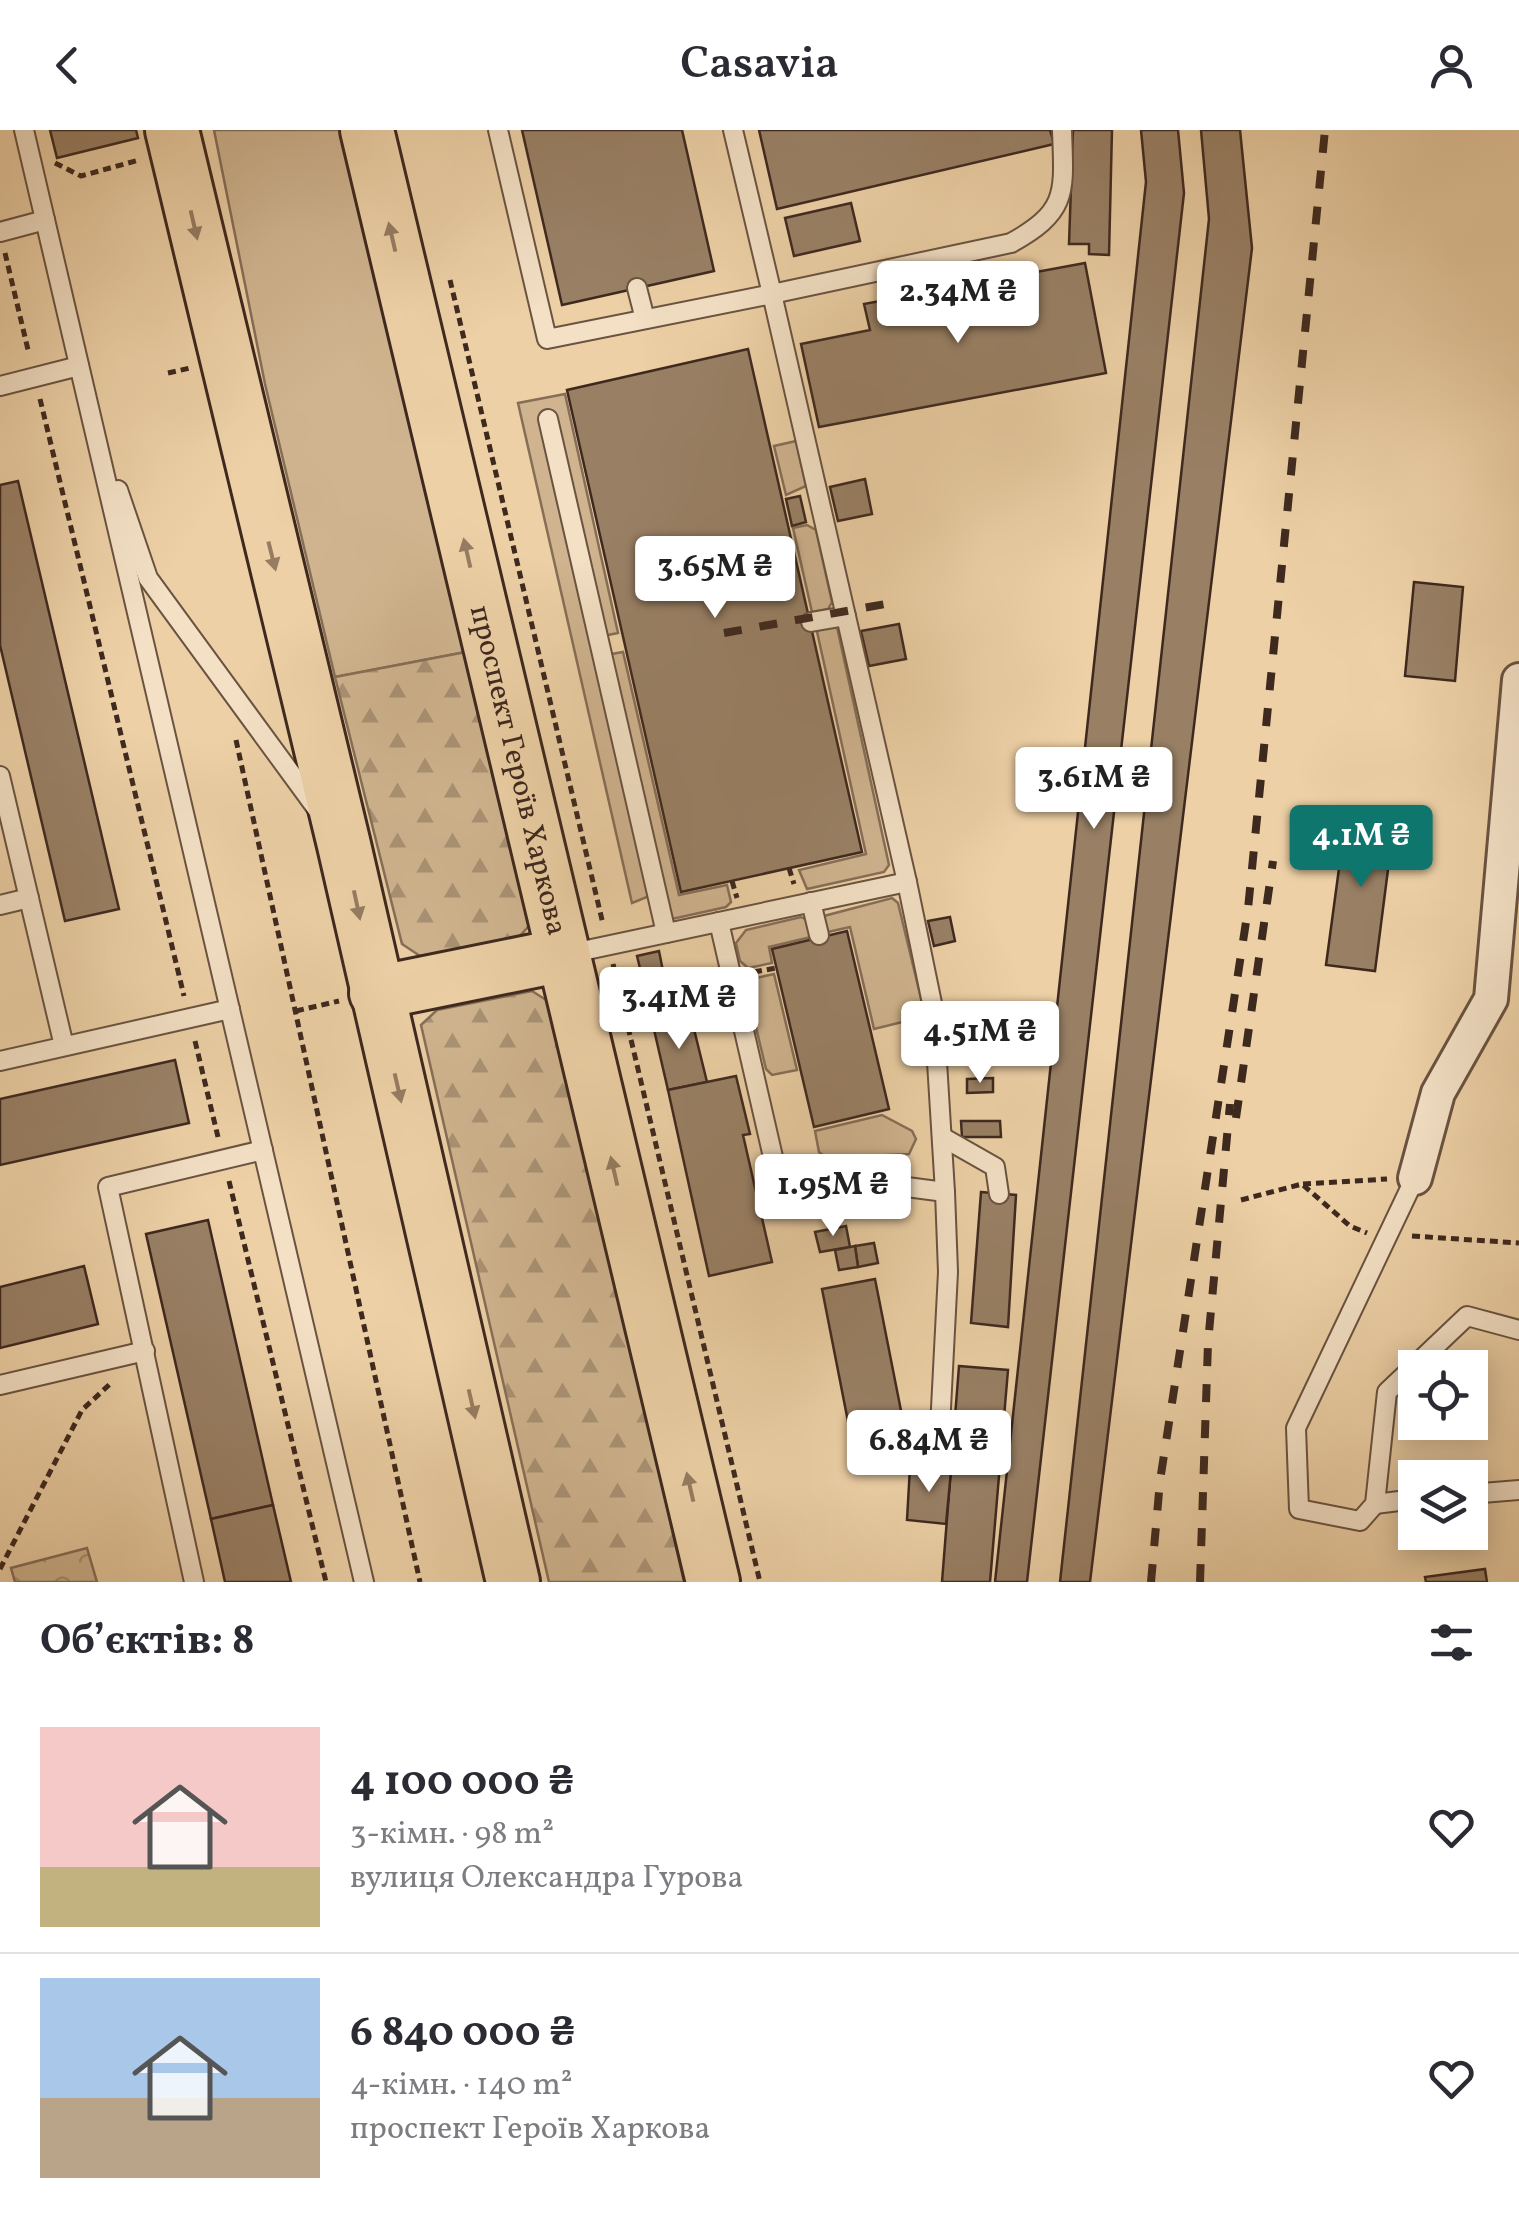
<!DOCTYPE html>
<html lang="uk">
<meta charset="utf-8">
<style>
:root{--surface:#fff;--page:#f7f7f7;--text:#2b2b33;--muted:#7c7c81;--line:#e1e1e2;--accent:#0f766e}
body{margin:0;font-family:Vollkorn,serif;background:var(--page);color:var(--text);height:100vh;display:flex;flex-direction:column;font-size:38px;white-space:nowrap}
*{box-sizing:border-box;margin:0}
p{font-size:32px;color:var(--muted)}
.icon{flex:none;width:55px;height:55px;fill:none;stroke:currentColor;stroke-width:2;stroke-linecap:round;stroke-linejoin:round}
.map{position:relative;height:1452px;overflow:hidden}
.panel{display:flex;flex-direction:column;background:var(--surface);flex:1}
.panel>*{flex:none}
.tools{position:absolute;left:1398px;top:1220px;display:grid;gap:20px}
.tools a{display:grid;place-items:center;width:90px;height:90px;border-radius:0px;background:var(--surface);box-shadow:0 5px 25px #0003;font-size:50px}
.price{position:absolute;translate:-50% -85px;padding:0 22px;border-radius:10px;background:#fff;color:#222;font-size:32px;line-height:65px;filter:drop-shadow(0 2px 5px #0008)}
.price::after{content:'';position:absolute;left:50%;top:60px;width:30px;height:22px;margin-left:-15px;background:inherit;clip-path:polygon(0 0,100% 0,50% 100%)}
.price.on{background:var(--accent);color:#fff}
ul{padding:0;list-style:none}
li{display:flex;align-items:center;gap:30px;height:250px;padding:0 40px}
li+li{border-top:2px solid var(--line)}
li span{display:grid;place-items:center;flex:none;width:280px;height:200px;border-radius:0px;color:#555}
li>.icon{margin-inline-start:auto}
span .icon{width:120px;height:120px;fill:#fffc;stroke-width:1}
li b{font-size:42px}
h2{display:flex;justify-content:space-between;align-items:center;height:120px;padding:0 40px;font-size:42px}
header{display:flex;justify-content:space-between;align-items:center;height:130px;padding:0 40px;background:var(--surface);font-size:45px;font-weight:600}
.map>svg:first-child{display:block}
.grass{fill:#cfb48f;stroke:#866e57;stroke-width:2.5}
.forest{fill:url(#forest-firs);stroke:#866e57;stroke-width:2.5}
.park{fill:url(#park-crowns);stroke:#866e57;stroke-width:2.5}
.building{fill:#998065;stroke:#3e291f;stroke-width:2.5}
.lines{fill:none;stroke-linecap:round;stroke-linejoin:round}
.service-casing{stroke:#6a5341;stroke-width:22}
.minor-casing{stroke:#6a5341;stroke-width:38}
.primary-casing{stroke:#3e291f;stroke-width:58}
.path{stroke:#3e291f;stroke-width:5;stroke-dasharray:8 5;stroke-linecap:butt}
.service{stroke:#f3e0c5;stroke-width:18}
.minor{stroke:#f3e0c5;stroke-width:32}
.primary{stroke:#edd0a6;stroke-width:52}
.rail{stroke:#3e291f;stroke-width:8;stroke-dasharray:18 18;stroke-linecap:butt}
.oneway{fill:#967c62}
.labels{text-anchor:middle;stroke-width:8;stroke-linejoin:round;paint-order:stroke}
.street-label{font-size:30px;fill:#3e291f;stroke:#f3e0c5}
</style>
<header><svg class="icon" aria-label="back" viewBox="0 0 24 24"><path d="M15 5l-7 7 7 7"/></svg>Casavia<svg class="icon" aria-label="person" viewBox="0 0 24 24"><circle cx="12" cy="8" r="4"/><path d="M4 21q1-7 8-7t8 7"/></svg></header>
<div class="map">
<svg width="1519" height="1452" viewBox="0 0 1519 1452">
<defs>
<pattern id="forest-firs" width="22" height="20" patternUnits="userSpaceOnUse" patternTransform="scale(2.5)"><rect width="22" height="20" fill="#cfb48f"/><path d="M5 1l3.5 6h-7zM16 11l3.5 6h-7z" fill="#a99274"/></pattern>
<pattern id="park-crowns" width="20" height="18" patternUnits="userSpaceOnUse" patternTransform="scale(2.5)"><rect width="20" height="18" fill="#cfb48f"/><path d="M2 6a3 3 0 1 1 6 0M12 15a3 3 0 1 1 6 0" fill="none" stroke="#a99274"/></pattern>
</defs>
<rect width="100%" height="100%" fill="#edd0a6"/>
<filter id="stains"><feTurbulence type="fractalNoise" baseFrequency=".002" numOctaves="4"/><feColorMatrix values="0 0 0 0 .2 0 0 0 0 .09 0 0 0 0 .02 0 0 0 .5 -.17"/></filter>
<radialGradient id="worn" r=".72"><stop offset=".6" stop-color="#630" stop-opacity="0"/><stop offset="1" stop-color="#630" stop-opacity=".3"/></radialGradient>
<!-- grass -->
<g class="grass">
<path d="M214 0H343L471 521 335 547 265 254Z"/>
<path d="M565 264 618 503 603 506 652 765 632 773 518 273Z"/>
<path d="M796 311 806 356 786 365 774 316Z"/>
<path d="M807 395 816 400 832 472 828 479 812 482 793 398Z"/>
<path d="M831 494 837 497 889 735 884 742 807 759 799 740 866 724 816 497Z"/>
<path d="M623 522 679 765 727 755 731 772 726 777 672 789 666 785 606 525Z"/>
<path d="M892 768 898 773 924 881 919 888 874 899 850 797 828 802 824 786Z"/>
<path d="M801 787 807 790 811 807 769 817 772 833 748 838 740 831 736 813 746 800Z"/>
<path d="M774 844 797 940 772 945 766 939 746 856 751 849Z"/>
<path d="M882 985 912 1001 916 1009 909 1024 826 1028 819 1022 815 1001Z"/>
</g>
<!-- forest -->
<g class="forest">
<path d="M471 521 535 789 519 807 420 826 402 814 335 547Z"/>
<path d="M532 861 554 875 684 1452H549L421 895 437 880Z"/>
</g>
<!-- park -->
<path class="park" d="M87 1418 97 1452H15L11 1438Z"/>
<!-- building -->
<g class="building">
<path d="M50 0H136L138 8 57 28Z"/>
<path d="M522 0H682L714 141 562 175Z"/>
<path d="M759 0H1050L1054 14 777 79Z"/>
<path d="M1073 0H1112L1109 125 1089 124V114H1069Z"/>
<path d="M1141 0H1178L1184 63 1027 1452H995L1146 52Z"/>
<path d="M1201 0H1240L1252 118 1090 1452H1060L1209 89Z"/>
<path d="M851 73 860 111 794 126 785 88Z"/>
<path d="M1085 133 1106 243 819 297 801 214 870 200 864 174Z"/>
<path d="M748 219 862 722 681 762 567 260Z"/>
<path d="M865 349 872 384 838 391 830 357Z"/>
<path d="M18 351 119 779 65 791 0 515V355Z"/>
<path d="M800 366 806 392 792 396 786 369Z"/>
<path d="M1414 452 1463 457 1455 551 1405 546Z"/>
<path d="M899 494 906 529 869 536 861 501Z"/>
<path d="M1347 679 1395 685 1375 841 1326 835Z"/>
<path d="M950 787 955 811 934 816 928 791Z"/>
<path d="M847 801 889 979 814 997 772 819Z"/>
<path d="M659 821 664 846 677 843 682 864 648 871 637 826Z"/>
<path d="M690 883 707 952 668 960 652 891Z"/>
<path d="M175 930 189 993 0 1035V969Z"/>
<path d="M736 946 750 1004 743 1005 772 1132 709 1146 668 960Z"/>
<path d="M993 948V962L967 963V949Z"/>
<path d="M961 991H1000L1001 1007H962Z"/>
<path d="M981 1062 1016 1065 1008 1197 971 1193Z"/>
<path d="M208 1090 273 1375 211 1389 146 1104Z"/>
<path d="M846 1096 850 1117 820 1122 815 1102Z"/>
<path d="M874 1113 878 1133 858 1137 855 1116Z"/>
<path d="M855 1116 858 1137 839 1140 835 1120Z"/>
<path d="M84 1136 98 1194 0 1218V1157Z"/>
<path d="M875 1149 906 1306 853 1317 822 1159Z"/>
<path d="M959 1236 1008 1240 990 1452H942Z"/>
<path d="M910 1337 951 1341 946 1394 907 1390Z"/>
<path d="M273 1375 291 1452H225L211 1389Z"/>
<path d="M1485 1439 1487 1452H1426L1425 1447Z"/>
</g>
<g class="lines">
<defs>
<g id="service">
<path d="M24 0 364 1452"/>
<path d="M498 0 547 209 772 164 907 752 568 824"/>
<path d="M733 0 772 164 1011 113C1069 81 1064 62 1062 0"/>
<path d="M0 102 45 90"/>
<path d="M637 158 645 189"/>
<path d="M0 256 79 236"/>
<path d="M548 289 666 803"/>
<path d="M118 360 148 448 317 679"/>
<path d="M811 492 846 486"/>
<path d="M0 646 64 916"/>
<path d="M811 772 819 805"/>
<path d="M0 775 29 768"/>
<path d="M719 792 776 1040 945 1062 934 883 907 752"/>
<path d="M0 931 230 879"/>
<path d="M944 1008 995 1037 999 1064"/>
<path d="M1415 1048 1296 1298 1299 1379 1360 1391 1375 1374 1387 1262 1467 1186 1519 1200"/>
<path d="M0 1255 145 1221"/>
<path d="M939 1317 948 1142 945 1062"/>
<path d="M1470 1364 1519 1360"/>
<path d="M1375 1374 1415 1369"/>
<path d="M194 1452 108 1057 263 1020"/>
</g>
<path id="minor" d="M1415 1048 1438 963 1491 869 1519 550"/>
<g id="primary">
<path d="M172 0 344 715 513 1452"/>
<path id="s1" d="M367 0 713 1452"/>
<path d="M376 863 563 825"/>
</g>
</defs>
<!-- service casing -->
<use href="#service" class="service-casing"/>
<!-- minor casing -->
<use href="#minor" class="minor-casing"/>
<!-- primary casing -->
<use href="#primary" class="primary-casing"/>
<!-- path -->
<g class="path">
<path d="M55 33 81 46 139 30"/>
<path d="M5 123 29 224"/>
<path d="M450 150 603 794"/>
<path d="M168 243 190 238"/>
<path d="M40 269 184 866"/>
<path d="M236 610 420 1452"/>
<path d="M789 738 794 754"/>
<path d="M732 751 737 768"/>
<path d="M613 834 760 1452"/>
<path d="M754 842 776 838"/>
<path d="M296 881 339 871"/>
<path d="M195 911 218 1007"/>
<path d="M229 1051 326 1452"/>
<path d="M1303 1054 1387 1049"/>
<path d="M1241 1070 1302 1054 1350 1096 1367 1103"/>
<path d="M1412 1106 1519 1113"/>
<path d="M0 1439 82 1280 110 1254"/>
</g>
<!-- service -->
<use href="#service" class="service"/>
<!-- minor -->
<use href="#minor" class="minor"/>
<!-- primary -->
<use href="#primary" class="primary"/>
<!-- rail -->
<g class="rail">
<path d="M724 503 891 473"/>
<path d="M1236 988 1273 731"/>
<path d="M1151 1452 1160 1351 1248 779 1325 0"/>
<path d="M1200 1452 1208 1213 1230 974"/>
</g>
</g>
<!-- one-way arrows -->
<defs><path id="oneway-solid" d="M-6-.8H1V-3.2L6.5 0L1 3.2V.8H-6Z" transform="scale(2.5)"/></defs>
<g class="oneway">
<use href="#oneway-solid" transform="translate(194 95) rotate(77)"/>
<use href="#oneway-solid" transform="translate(392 107) rotate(-103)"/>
<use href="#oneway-solid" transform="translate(467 423) rotate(-103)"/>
<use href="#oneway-solid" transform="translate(272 426) rotate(76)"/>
<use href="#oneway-solid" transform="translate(357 775) rotate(78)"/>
<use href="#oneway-solid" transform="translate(398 958) rotate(77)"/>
<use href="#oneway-solid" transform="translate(614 1041) rotate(-103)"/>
<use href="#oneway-solid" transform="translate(472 1274) rotate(77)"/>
<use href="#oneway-solid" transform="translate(690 1357) rotate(-103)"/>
</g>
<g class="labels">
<!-- street labels -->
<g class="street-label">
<text dy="10" stroke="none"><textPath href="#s1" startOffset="658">проспект Героїв Харкова</textPath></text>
</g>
</g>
<rect width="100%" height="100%" filter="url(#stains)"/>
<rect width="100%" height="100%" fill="url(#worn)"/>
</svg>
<div class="tools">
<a><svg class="icon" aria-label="locate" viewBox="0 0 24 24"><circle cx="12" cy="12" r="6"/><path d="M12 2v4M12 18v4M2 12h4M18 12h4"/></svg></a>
<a><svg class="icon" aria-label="layers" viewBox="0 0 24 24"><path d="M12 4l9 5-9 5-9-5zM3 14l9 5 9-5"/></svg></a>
</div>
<b class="price" style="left:958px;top:216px">2.34M ₴</b>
<b class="price" style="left:715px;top:491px">3.65M ₴</b>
<b class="price" style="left:1094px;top:702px">3.61M ₴</b>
<b class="price on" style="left:1361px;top:760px">4.1M ₴</b>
<b class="price" style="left:679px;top:922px">3.41M ₴</b>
<b class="price" style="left:980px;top:956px">4.51M ₴</b>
<b class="price" style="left:833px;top:1109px">1.95M ₴</b>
<b class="price" style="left:929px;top:1365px">6.84M ₴</b>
</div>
<section class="panel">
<h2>Об’єктів: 8<svg class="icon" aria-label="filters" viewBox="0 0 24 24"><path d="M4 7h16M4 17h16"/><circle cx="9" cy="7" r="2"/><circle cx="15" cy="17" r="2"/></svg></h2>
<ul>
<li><span style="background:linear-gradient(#f6c9c9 70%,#c2b280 0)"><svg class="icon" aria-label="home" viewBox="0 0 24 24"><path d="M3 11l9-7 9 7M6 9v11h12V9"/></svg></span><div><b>4 100 000 ₴</b><p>3-кімн. · 98 m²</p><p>вулиця Олександра Гурова</p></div><svg class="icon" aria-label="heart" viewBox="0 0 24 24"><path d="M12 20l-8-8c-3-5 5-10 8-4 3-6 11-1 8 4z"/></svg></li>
<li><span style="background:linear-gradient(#a9c7e8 60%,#b9a48a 0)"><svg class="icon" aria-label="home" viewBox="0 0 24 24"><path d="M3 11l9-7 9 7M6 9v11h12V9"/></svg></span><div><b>6 840 000 ₴</b><p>4-кімн. · 140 m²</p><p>проспект Героїв Харкова</p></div><svg class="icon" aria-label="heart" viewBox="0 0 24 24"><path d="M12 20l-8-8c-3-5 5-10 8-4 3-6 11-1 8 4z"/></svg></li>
</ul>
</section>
